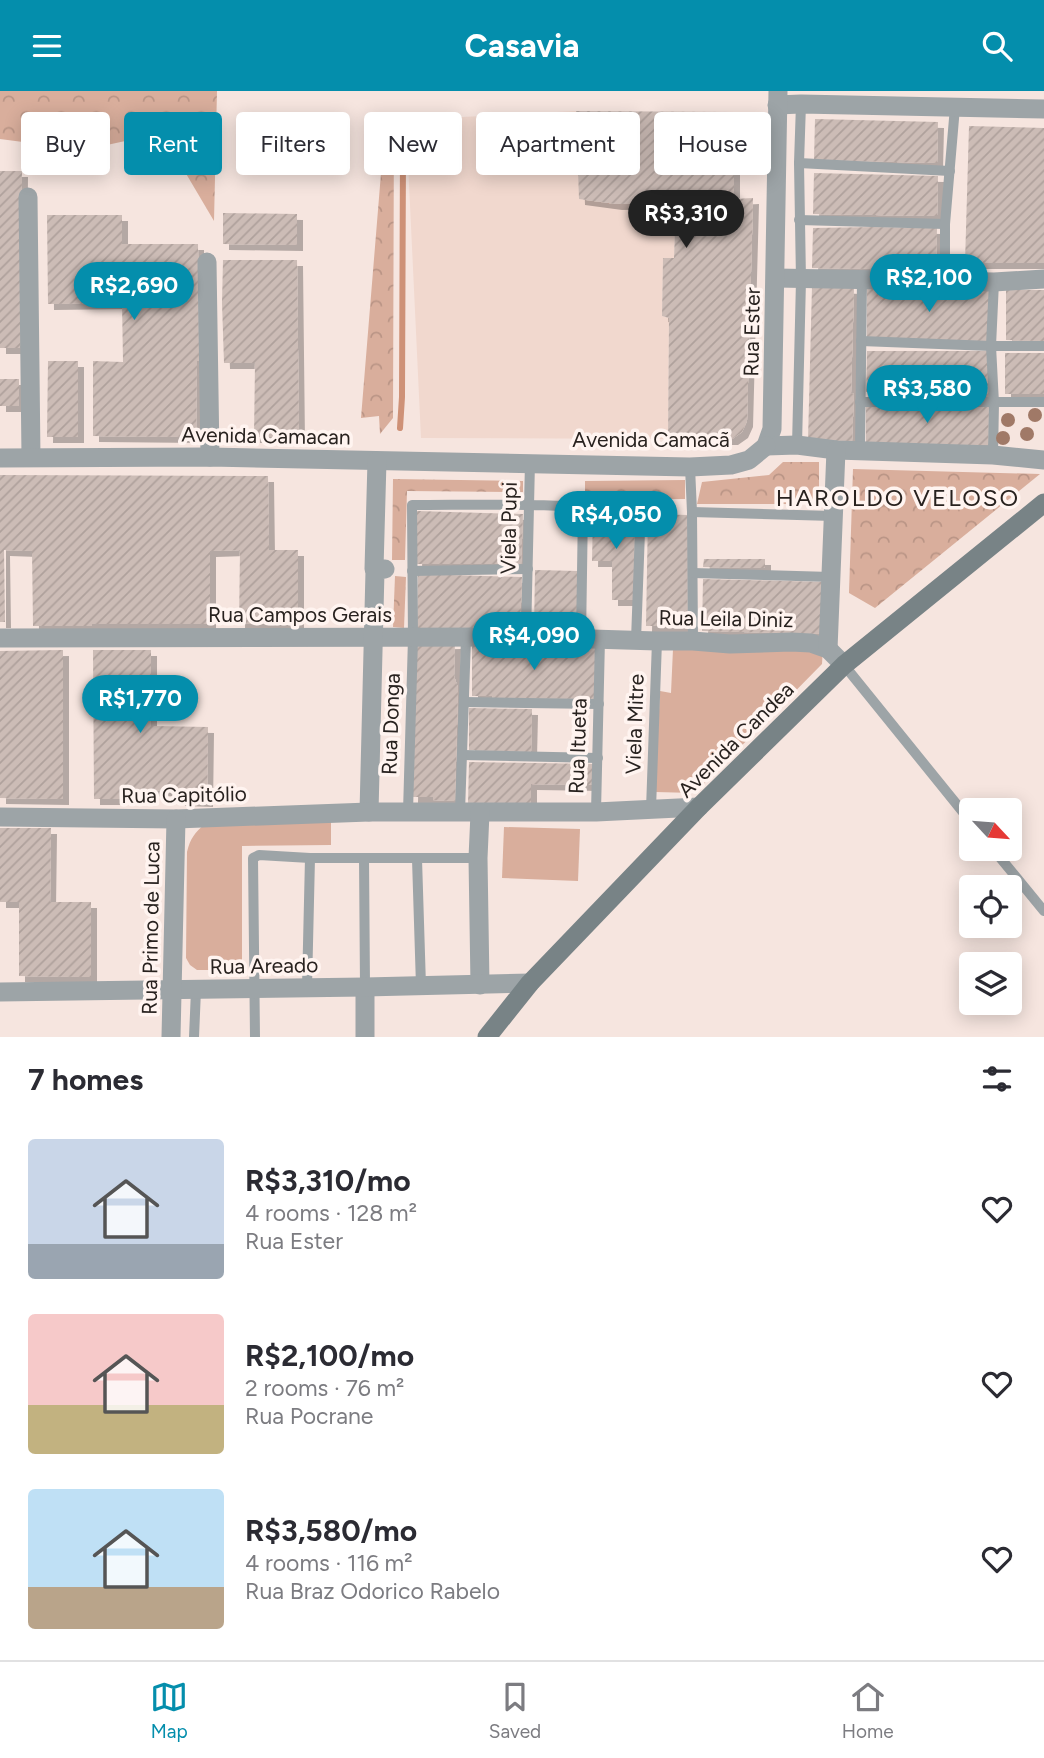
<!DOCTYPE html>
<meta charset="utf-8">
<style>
:root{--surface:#fff;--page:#f7f7f7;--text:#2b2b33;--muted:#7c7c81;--line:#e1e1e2;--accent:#048eac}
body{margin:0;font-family:Figtree,sans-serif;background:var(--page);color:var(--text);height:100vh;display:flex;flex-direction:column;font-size:26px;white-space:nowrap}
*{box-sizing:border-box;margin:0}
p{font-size:23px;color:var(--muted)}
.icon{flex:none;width:38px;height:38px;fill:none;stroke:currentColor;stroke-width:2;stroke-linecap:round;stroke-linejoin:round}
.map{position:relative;height:946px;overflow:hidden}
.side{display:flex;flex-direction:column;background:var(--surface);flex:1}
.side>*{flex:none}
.banner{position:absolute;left:21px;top:21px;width:1003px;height:63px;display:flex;gap:14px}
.needle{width:46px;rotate:116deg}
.fabs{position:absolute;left:959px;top:707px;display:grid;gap:14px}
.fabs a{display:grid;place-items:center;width:63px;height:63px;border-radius:7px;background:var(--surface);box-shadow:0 4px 18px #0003;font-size:35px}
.price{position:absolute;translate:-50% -60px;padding:0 16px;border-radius:24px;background:var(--accent);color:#fff;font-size:23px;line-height:46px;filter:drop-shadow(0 2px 4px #0008)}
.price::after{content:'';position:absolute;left:50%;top:42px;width:21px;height:16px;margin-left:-10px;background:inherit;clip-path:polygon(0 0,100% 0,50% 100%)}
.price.on{background:#222;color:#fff}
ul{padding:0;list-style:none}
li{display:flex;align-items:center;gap:21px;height:175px;padding:0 28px}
li span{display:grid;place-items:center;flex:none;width:196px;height:140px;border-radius:7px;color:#555}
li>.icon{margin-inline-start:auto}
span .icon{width:84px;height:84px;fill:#fffc;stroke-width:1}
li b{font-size:30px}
h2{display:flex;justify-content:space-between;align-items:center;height:84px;padding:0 28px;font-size:30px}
.pill{padding:0 24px;border-radius:7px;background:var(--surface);box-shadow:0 4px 18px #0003;font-size:24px;line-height:63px}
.pill.on{background:var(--accent);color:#fff}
header{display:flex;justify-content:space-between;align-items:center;height:91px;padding:0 28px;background:var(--accent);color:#fff;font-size:32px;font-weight:700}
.tab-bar{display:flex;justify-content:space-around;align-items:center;height:98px;border-top:2px solid var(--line);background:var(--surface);font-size:19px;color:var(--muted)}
.tab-bar a{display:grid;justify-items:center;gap:4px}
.tab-bar .on{color:var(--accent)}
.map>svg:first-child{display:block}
.built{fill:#f1d8ce}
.forest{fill:url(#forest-crowns)}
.park{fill:#d9ae9c}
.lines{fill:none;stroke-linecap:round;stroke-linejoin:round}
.stream{stroke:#ce9177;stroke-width:6}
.building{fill:url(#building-hatch);filter:url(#shadow)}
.service{stroke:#9da4a7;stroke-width:10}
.minor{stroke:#9da4a7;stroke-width:19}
.secondary{stroke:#788386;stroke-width:19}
.tree{fill:#a07967}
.labels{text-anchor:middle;stroke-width:7;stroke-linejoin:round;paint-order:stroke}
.street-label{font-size:21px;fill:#28221f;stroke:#fff4f0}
.quarter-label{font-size:24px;letter-spacing:2px;fill:#28221f;stroke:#fff4f0}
</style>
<header><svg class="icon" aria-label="menu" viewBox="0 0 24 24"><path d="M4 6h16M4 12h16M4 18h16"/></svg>Casavia<svg class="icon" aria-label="search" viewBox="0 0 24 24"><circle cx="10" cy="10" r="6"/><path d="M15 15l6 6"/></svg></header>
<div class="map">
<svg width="1044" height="946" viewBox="0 0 1044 946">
<defs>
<pattern id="forest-crowns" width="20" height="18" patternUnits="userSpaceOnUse" patternTransform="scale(1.75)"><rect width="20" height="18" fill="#d9ae9c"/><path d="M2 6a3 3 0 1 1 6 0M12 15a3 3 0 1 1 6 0" fill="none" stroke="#ba9586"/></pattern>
<pattern id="building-hatch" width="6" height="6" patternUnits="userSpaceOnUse" patternTransform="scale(1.75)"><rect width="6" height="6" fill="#ccbcb6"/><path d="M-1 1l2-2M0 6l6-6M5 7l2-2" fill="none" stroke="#afa19c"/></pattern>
<filter id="shadow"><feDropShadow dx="6" dy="6" stdDeviation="0" flood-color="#0004"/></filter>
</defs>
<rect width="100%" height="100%" fill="#f6e5df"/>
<!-- built -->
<path class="built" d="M576 20 580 108 616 113 676 108 674 167 663 168 662 225 669 227 668 348 421 347 406 29Z"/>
<!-- forest -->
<g class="forest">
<path d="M0 0H217L214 130 162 42 84 59 0 48Z"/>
<path d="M386 21H394L393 327 380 343 379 325 361 327Z"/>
<path d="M783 371H819V413H697L702 391 769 384Z"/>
<path d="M853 378 1040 383 875 517 849 502Z"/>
<path d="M393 388 523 390V401L407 400 405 469H392Z"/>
<path d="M685 389V408L585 409V390Z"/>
<path d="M395 485 406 486 404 537 393 536Z"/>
</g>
<!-- park -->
<g class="park">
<path d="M823 556 822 573 695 702 655 701 660 600 671 602 673 558Z"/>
<path d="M331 729V754L242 755V879H197L190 874 186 867 187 761C190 748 195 741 205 733Z"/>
<path d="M504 736 580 738 578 790 502 787Z"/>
</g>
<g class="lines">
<!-- stream -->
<path class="stream" d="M400 337 402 306 403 60"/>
</g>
<!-- building -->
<g class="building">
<path d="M576 20 734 21V108L753 107 747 330 742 341 732 348H668L669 227 662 225 663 167H674L676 112 616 113 579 108Z"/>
<path d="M815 28 938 31 937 72 814 69Z"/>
<path d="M969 35 1044 37V172H965Z"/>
<path d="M0 80H22L20 257H0Z"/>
<path d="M814 82 938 85 937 125 813 123Z"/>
<path d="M223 122 297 123V154L223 153Z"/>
<path d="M47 124H122V153H198L199 270H197L196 346 93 345V270L123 271 122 212 48 213Z"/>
<path d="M873 136 937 137 936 179 812 177 813 137Z"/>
<path d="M223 169H297L299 346H254L255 272H224L222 212Z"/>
<path d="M812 195 854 197 851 302 854 303 852 350 808 349Z"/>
<path d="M867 196 990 198 989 250 889 249V246H867Z"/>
<path d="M1006 199H1044V250L1006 249Z"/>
<path d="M867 260H989V303L866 301Z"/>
<rect x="1005" y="262" width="39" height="41"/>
<path d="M48 270H78V346H47Z"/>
<rect x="0" y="288" width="19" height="27"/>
<path d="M866 313 989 315 988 354H866Z"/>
<path d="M0 384 268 385 269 459H298V533H239L240 459 210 460V533H92V535H33L32 460 4 459 5 531H0Z"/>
<path d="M417 420 523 423 521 473H416Z"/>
<path d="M648 423 688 424 687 535H646Z"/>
<path d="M593 424 635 425 633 509H612V470H592Z"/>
<path d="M704 468H765V477L703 476Z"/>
<path d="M535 479 578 480 577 538H534Z"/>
<path d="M418 483 522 486 520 539 417 538Z"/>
<path d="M703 488 827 491 825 543 702 540Z"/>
<path d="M455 552 454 585 458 597 455 710 433 709V706H412L415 553Z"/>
<path d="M472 554H595V608L493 607 492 605H472Z"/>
<path d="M63 559V708L0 707V560Z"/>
<path d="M93 559H151V635L208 636 207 710 179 709V699L122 700V708H94Z"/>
<path d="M469 617 532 618 531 661 469 659Z"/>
<path d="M469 671 595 673 594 694 531 693V714L468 713Z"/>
<path d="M0 737H51L50 811H91V886L19 885V811H0Z"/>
</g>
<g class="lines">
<!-- service -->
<g class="service">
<path d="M799 72 950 80"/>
<path d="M799 129 945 133"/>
<path d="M945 189V133L955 16"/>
<path d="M861 250 991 255H1044"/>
<path d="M860 311H1044"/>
<path d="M797 354 801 189 799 72 801 13"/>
<path d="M860 359 862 189"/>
<path d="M993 364 994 312 991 255 994 191"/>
<path d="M690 376 692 421 693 550"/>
<path d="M692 421 833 425"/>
<path d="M412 480 528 478"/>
<path d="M693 482 831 486"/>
<path d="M526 546 530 371"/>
<path d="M581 547 583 417"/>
<path d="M844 574 971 731"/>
<path d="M465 611 599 613"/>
<path d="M463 664 598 667"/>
<path d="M651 718 657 550"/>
<path d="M408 721 413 547 412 414C486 414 562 411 636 422L640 427V440L636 549"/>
<path d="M460 721 466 547"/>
<path d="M596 721 600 548"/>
<path d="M993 758 1044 820"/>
<path d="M364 767 365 896"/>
<path d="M417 768 421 895"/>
<path d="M307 896 310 767"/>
<path d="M194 946 196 899"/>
<path d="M255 946 253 767 259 764 310 767H478"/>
</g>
<!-- minor -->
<g class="minor">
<path d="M777 14 801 13 1044 18"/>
<path d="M28 106 31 366"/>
<path d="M207 171 210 366"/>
<path d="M776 187 994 191 1044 188"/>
<path d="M766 355 772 338 778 0"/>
<path d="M766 355 797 354 836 359 993 364 1044 369"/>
<path d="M0 367 210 366 690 376 731 374 749 369 766 355"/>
<path d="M0 547 526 546 657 550H693L730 553 791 551 811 552 828 558 844 574"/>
<path d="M828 558 836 359"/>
<path d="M369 721 375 480 385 478H374L377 370"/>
<path d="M0 726 176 728 369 721H596L699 716"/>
<path d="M480 894 478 767 480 722"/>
<path d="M365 896V946"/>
<path d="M0 901 365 896 530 892"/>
<path d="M171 946 176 728"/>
</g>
<!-- secondary -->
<path class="secondary" d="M487 946 530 892 699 716 844 574 1044 412"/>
</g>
<!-- trees -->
<g class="tree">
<circle cx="1035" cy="324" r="7"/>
<circle cx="1008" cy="329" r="7"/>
<circle cx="1027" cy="343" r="7"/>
<circle cx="1003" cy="347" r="7"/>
</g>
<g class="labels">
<!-- street labels -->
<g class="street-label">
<text transform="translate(752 241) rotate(-89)" y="7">Rua Ester</text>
<text transform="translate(266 345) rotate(1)" y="7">Avenida Camacan</text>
<text x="651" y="356">Avenida Camacã</text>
<text transform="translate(509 437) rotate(-89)" y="7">Viela Pupi</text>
<text x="300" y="531">Rua Campos Gerais</text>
<text transform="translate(726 528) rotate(1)" y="7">Rua Leila Diniz</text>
<text transform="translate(391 633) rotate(-88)" y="7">Rua Donga</text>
<text transform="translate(635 633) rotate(-88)" y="7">Viela Mitre</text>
<text transform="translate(736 649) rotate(-45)" y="7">Avenida Candea</text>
<text transform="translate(578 655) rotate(-88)" y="7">Rua Itueta</text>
<text transform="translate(184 704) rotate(-1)" y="7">Rua Capitólio</text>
<text transform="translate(151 837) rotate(-89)" y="7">Rua Primo de Luca</text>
<text transform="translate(264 875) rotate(-1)" y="7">Rua Areado</text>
</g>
<!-- quarter labels -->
<g class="quarter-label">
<text x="898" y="415">HAROLDO VELOSO</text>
</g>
</g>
</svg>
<div class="fabs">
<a><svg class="needle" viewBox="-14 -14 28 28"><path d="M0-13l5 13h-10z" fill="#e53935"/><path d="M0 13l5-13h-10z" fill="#7c7c81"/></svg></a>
<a><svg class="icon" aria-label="locate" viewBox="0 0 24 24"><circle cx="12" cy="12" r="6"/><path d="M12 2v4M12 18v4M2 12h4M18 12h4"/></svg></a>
<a><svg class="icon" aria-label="layers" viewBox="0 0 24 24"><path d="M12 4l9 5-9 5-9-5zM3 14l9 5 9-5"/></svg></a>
</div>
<b class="price on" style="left:686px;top:159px">R$3,310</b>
<b class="price" style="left:929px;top:223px">R$2,100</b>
<b class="price" style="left:134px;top:231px">R$2,690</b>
<b class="price" style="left:927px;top:334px">R$3,580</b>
<b class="price" style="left:616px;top:460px">R$4,050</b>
<b class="price" style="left:534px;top:581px">R$4,090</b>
<b class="price" style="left:140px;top:644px">R$1,770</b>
<div class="banner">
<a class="pill">Buy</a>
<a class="pill on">Rent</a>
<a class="pill">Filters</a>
<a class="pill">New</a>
<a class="pill">Apartment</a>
<a class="pill">House</a>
</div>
</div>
<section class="side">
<h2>7 homes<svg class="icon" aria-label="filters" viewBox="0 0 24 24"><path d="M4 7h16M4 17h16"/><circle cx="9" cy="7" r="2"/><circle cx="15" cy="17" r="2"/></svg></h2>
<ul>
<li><span style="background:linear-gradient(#c9d6e8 75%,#9aa5b1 0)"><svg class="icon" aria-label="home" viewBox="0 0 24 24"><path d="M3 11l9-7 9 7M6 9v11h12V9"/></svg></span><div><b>R$3,310/mo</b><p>4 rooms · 128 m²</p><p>Rua Ester</p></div><svg class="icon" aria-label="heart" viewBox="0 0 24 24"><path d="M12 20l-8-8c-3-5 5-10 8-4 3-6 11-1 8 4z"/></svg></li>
<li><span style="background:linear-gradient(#f6c9c9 65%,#c2b280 0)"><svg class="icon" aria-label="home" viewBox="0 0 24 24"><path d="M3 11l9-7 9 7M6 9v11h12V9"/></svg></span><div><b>R$2,100/mo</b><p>2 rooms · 76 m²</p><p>Rua Pocrane</p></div><svg class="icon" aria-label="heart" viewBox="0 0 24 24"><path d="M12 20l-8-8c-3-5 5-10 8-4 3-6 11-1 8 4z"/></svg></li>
<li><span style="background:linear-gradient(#bfe0f5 70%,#b9a48a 0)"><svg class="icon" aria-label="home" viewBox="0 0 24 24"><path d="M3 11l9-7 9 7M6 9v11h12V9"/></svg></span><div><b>R$3,580/mo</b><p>4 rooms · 116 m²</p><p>Rua Braz Odorico Rabelo</p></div><svg class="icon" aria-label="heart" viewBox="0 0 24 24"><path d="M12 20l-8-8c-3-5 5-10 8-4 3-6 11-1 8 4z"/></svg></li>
</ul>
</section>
<nav class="tab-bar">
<a class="on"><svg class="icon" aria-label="map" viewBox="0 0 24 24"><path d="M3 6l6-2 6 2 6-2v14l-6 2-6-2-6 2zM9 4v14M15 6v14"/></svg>Map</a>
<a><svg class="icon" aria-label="saved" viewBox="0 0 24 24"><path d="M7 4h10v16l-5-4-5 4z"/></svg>Saved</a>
<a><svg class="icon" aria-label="home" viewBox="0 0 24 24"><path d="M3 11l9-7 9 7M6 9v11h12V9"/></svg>Home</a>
</nav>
